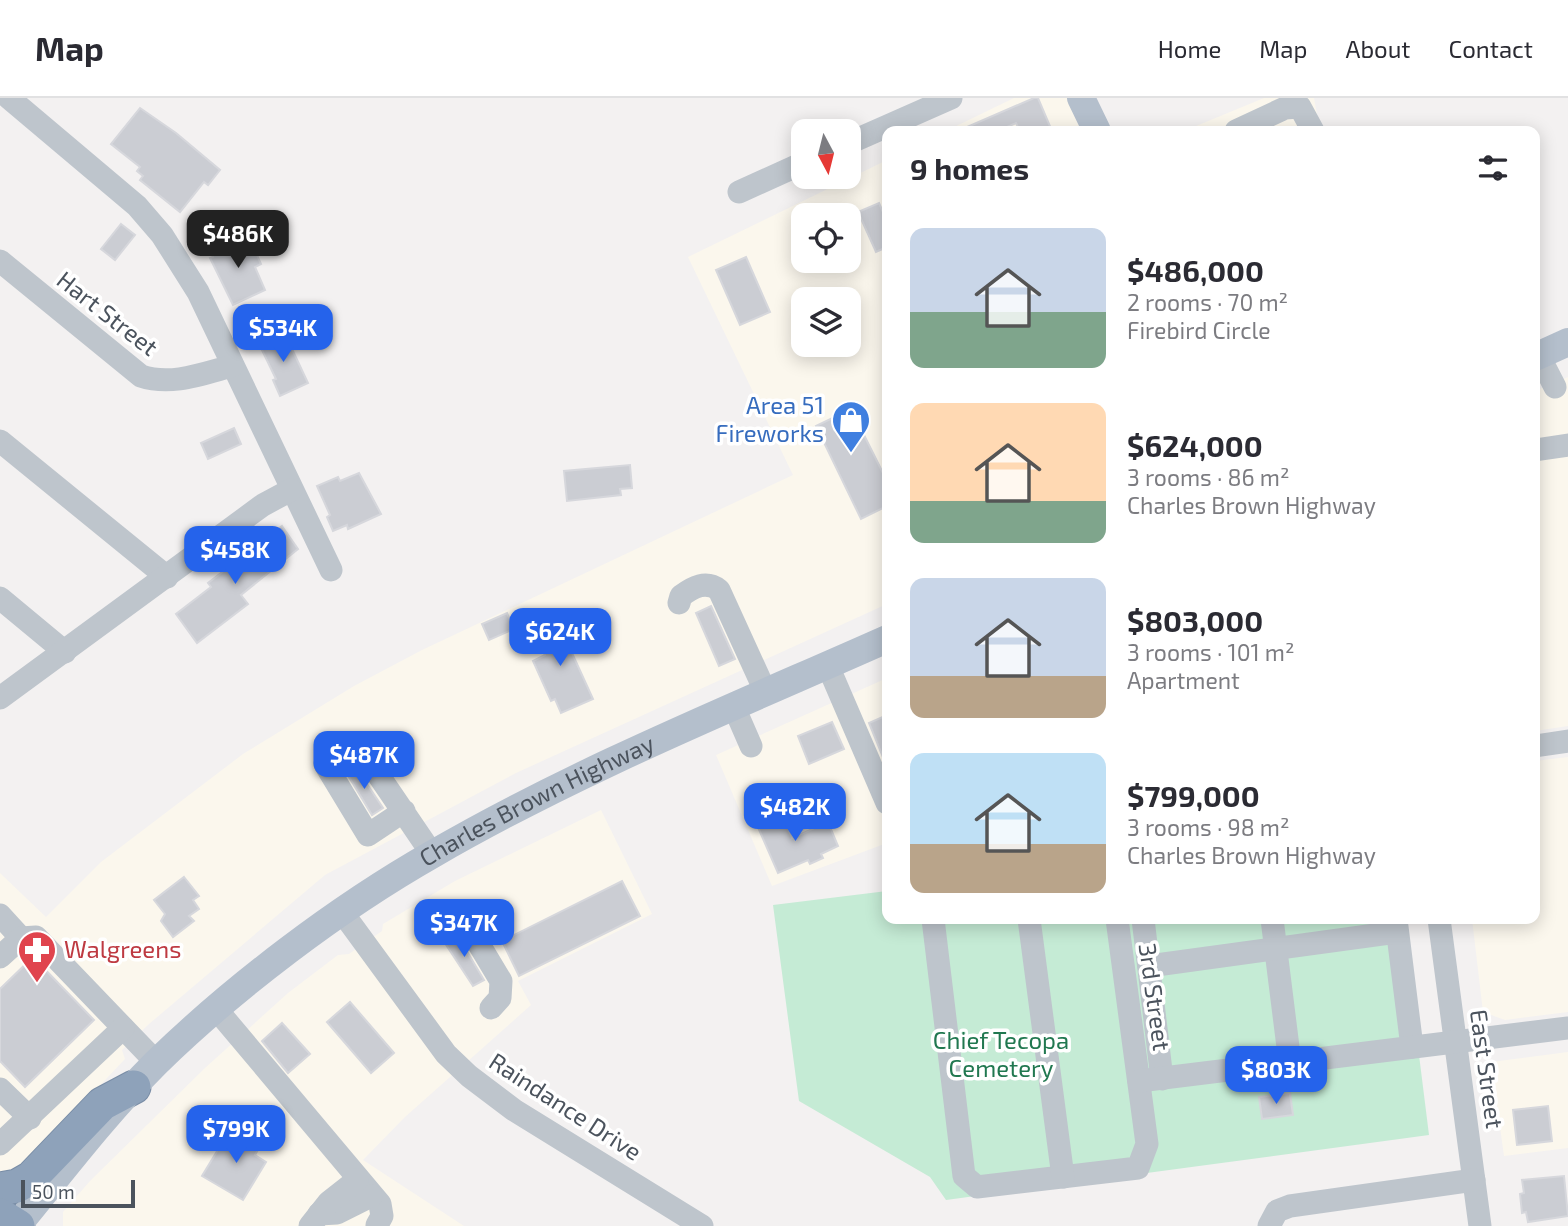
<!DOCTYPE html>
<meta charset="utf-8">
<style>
:root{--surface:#fff;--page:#f7f7f7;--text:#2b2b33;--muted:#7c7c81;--line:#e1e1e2;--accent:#2563eb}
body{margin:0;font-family:"Exo 2",sans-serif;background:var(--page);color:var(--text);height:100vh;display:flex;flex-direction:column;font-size:26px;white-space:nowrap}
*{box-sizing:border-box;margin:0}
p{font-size:23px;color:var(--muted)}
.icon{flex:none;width:38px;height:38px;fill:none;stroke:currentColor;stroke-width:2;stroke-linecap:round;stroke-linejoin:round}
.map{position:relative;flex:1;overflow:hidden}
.side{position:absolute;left:882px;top:28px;width:658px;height:798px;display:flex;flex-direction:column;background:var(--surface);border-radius:14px;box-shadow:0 4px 18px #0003}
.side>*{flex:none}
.needle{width:46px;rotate:173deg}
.controls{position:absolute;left:791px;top:21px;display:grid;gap:14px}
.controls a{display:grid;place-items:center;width:70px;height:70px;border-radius:14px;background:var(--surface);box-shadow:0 4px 18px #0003;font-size:35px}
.scale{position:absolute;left:21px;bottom:18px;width:114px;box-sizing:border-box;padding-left:7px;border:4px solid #4b535d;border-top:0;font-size:19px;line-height:24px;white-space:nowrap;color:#4b535d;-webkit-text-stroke:5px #fff;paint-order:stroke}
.price{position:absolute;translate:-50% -60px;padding:0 16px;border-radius:14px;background:var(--accent);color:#fff;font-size:23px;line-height:46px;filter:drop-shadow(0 2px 4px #0008)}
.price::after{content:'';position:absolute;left:50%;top:42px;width:21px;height:16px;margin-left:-10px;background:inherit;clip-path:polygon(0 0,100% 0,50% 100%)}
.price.on{background:#222;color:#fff}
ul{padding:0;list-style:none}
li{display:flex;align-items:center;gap:21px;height:175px;padding:0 28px}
li span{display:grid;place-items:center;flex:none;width:196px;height:140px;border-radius:14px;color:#555}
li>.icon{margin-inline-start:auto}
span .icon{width:84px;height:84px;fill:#fffc;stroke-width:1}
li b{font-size:30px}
h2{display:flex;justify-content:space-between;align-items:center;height:84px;padding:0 28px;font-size:30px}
header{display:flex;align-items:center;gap:42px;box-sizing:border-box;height:98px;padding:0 35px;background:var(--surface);border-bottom:2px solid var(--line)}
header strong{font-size:33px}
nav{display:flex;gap:38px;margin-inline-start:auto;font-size:24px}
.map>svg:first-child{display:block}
.commercial{fill:#fbf7ed;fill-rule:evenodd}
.green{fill:#c5ebd5}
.building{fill:#cbcdd3;stroke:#d6d7dc;stroke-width:2}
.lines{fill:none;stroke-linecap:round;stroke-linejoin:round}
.highway-casing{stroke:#798da6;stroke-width:35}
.minor{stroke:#bec5cc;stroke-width:23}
.major{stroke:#b4bfcc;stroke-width:28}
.highway{stroke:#8ea2ba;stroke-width:33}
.labels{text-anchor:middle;stroke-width:7;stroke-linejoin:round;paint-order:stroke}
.street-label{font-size:24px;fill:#4b535d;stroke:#fff}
.shop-label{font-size:24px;fill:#366cbe;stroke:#fff;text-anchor:end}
.health-label{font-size:24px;fill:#be3a42;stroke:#fff;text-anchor:start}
.park-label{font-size:24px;fill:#217850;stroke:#fff}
</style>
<header>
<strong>Map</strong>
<nav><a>Home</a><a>Map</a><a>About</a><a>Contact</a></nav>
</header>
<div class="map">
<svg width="1568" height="1128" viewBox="0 0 1568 1128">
<rect width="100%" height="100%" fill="#f3f1f1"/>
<!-- commercial -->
<g class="commercial">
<path d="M1014 0H1067L1081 33H946Z"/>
<path d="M1264 0H1314L1320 33H1184Z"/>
<path d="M887 62V506L516 675 325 777 149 926 122 952 125 961 31 1060 16 1075 0 1079V775L46 819 101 764 243 656 354 588 422 552 793 377 688 159ZM803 117H849V163H803ZM803 201H849V247H803Z"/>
<path d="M1568 279V628L1535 633V293Z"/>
<path d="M887 580V745L772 788 716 657Z"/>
<path d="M1568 659V914L1505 922 1483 914 1472 821H1535V663Z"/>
<path d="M601 712 652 816 518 883 531 907 405 1019 363 1062 464 1128H63V1114L90 1083 205 970 288 895 338 857 349 856 382 833 383 826 455 783Z"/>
<path d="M1568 954V1050L1504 1058 1491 964Z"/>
</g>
<!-- green -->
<path class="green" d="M887 793V821H1402L1429 1037 946 1102 930 1079 799 1003 773 807Z"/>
<!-- building -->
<g class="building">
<path d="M1034 0H1038L1052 33H1020L1016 25 998 33H958Z"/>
<path d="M140 10 176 35 220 72 208 87 204 84 180 114 140 82 143 78 137 73 140 69 111 46Z"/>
<path d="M879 105 887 123V149L876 154 858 114Z"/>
<path d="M121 126 135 137 115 162 101 151Z"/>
<path d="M248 137 261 166 255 169 265 192 233 207 210 160 213 159 211 154Z"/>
<path d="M746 159 770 214 740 227 716 172Z"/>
<path d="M284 234 308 285 280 298 273 282 276 281 259 246Z"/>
<path d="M851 311 887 383V408L861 421 816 328Z"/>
<path d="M234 330 241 346 208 361 201 345Z"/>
<path d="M630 367 632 390 620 391 621 397 567 403 564 373Z"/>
<path d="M359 375 381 416 348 431 347 427 333 433 327 419 330 417 317 388 338 379 340 383Z"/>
<path d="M282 428 298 451 241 497 248 506 197 545 176 516 211 489 208 485Z"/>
<path d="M711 508 735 561 719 568 696 515Z"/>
<path d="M507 515 514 531 489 542 482 526Z"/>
<path d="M556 520 593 601 561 615 555 601 551 603 533 563 545 557 532 530Z"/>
<path d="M887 617V669L869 625Z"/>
<path d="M832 624 844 651 809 666 798 638Z"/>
<path d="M355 668 383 710 372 717 346 674Z"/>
<path d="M782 716 792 740 828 724 838 748 821 756 823 760 810 766 808 762 778 775 757 727Z"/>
<path d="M184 779 199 798 193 802 199 811 189 818 194 823 173 839 161 823 165 816 154 802Z"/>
<path d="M622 783 640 818 519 878 502 843Z"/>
<path d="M456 835 484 882 473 888 443 842Z"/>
<path d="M33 859 94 922 25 989 0 963V891Z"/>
<path d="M350 904 394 955 371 975 327 924Z"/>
<path d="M282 925 310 956 288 975 262 943Z"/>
<path d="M1290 995 1293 1017 1262 1021 1259 999Z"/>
<path d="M1548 1008 1552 1043 1517 1047 1513 1012Z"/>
<path d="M246 1032 263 1043 255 1057 266 1064 243 1102 202 1078 225 1040 237 1047Z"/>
<path d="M1564 1078 1568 1118 1528 1124 1526 1114 1522 1115 1520 1096 1524 1095 1522 1082Z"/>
</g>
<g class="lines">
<defs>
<g id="highway">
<path d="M0 1091 17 1088 31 1080 102 1006 134 989"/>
<path d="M0 1117 18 1128"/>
</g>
</defs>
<!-- highway casing -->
<use href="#highway" class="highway-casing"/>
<!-- minor -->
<g class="minor">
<path d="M9 0 137 108 162 137 198 194 331 472"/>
<path d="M1236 33 1285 10 1300 9 1313 33"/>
<path d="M849 45 951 0"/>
<path d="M739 94 803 65"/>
<path d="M0 163 141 278C171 288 202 276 232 268"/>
<path d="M1539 258 1555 289"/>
<path d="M0 343 167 479"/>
<path d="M1535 352 1568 347"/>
<path d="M0 500 65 554"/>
<path d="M679 505 681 498C693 489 706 482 719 492L766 595"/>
<path d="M828 568 887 705"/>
<path d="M0 600 263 407 291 392"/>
<path d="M734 609 751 648"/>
<path d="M1535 648 1568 643"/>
<path d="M404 713 368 737 325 666 353 648 362 653 432 756"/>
<path d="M342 814 446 956 469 978 514 1012 702 1128"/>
<path d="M0 817 21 840"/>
<path d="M933 821 964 1078 977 1089 1138 1070 1147 1046 1117 821"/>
<path d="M1029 821 1063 1079"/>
<path d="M1143 821 1162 981"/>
<path d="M1272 821 1290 965"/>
<path d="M1396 821 1412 949"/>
<path d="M1439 821 1480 1128"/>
<path d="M447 823 457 820 465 823 501 883 500 900 491 910"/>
<path d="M0 859 21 840 36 839 157 965"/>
<path d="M1149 868 1397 834"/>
<path d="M217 912 380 1106 382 1118 377 1127"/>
<path d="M1139 983 1568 930"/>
<path d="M0 991 30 1020"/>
<path d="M0 1046 123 930"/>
<path d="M319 1116 337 1115 371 1098"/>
<path d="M310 1128 329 1104 357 1082"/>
<path d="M1269 1128 1277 1113 1290 1108 1474 1082"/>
</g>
<!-- major -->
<g class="major">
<path d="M1081 0 1097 33"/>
<path d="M1535 259 1568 244"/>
<path id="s1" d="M17 1128C62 1073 106 1015 156 965 234 889 338 810 433 756 578 672 734 609 887 541"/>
</g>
<!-- highway -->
<use href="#highway" class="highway"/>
</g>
<!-- icons -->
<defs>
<symbol id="shop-pin" viewBox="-11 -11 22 30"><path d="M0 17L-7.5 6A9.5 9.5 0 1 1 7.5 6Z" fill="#3f7fe0" stroke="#fff"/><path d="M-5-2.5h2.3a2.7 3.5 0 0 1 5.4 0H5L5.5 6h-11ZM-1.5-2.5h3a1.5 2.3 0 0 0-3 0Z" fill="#fff"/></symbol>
<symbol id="pharmacy-pin" viewBox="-11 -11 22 30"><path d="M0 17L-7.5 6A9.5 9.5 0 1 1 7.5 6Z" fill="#e0444e" stroke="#fff"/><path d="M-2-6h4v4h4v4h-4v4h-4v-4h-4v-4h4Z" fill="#fff"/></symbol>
</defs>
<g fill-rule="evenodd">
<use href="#shop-pin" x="829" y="300" width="44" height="60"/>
<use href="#pharmacy-pin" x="15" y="830" width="44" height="60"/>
</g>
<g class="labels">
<!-- street labels -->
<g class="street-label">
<text transform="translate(107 216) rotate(38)" y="8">Hart Street</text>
<text dy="8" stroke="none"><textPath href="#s1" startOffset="679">Charles Brown Highway</textPath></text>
<text transform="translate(1154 899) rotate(82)" y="8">3rd Street</text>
<text transform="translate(1486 971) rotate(82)" y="8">East Street</text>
<text transform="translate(565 1009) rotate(33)" y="8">Raindance Drive</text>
</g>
<!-- shop labels -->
<g class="shop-label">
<text x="824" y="316">Area 51<tspan x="824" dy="28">Fireworks</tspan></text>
</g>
<!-- health labels -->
<g class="health-label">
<text x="64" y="860">Walgreens</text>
</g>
<!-- park labels -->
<g class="park-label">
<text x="1001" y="951">Chief Tecopa<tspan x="1001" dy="28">Cemetery</tspan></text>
</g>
</g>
</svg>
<div class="controls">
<a><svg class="needle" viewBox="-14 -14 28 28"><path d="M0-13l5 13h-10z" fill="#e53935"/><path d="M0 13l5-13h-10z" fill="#7c7c81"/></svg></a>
<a><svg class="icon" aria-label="locate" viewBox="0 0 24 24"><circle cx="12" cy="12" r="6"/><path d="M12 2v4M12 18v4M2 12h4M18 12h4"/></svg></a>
<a><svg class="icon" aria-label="layers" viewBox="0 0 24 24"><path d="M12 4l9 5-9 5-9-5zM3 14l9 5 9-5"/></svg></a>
</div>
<div class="scale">50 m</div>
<b class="price on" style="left:238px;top:172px">$486K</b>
<b class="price" style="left:283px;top:266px">$534K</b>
<b class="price" style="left:235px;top:488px">$458K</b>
<b class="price" style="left:560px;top:570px">$624K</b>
<b class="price" style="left:364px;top:693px">$487K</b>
<b class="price" style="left:795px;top:745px">$482K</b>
<b class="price" style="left:464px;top:861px">$347K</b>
<b class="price" style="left:1276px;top:1008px">$803K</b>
<b class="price" style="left:236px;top:1067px">$799K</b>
<section class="side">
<h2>9 homes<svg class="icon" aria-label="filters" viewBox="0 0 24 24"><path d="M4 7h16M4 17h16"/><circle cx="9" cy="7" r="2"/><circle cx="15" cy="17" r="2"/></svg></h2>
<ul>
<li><span style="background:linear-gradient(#c9d6e8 60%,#7fa58c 0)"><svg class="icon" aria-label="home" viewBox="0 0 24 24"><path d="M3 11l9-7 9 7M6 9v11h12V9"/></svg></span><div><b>$486,000</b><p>2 rooms · 70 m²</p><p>Firebird Circle</p></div></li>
<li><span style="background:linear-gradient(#ffd9b3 70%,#7fa58c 0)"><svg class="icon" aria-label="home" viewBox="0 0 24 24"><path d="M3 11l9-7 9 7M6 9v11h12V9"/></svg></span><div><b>$624,000</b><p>3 rooms · 86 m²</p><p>Charles Brown Highway</p></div></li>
<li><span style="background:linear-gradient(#c9d6e8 70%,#b9a48a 0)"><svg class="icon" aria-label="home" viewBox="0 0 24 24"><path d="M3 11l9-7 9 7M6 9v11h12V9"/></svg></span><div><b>$803,000</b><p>3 rooms · 101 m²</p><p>Apartment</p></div></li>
<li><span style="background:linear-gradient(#bfe0f5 65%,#b9a48a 0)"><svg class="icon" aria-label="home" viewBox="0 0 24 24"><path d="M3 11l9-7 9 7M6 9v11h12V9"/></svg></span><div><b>$799,000</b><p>3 rooms · 98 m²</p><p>Charles Brown Highway</p></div></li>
</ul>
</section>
</div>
